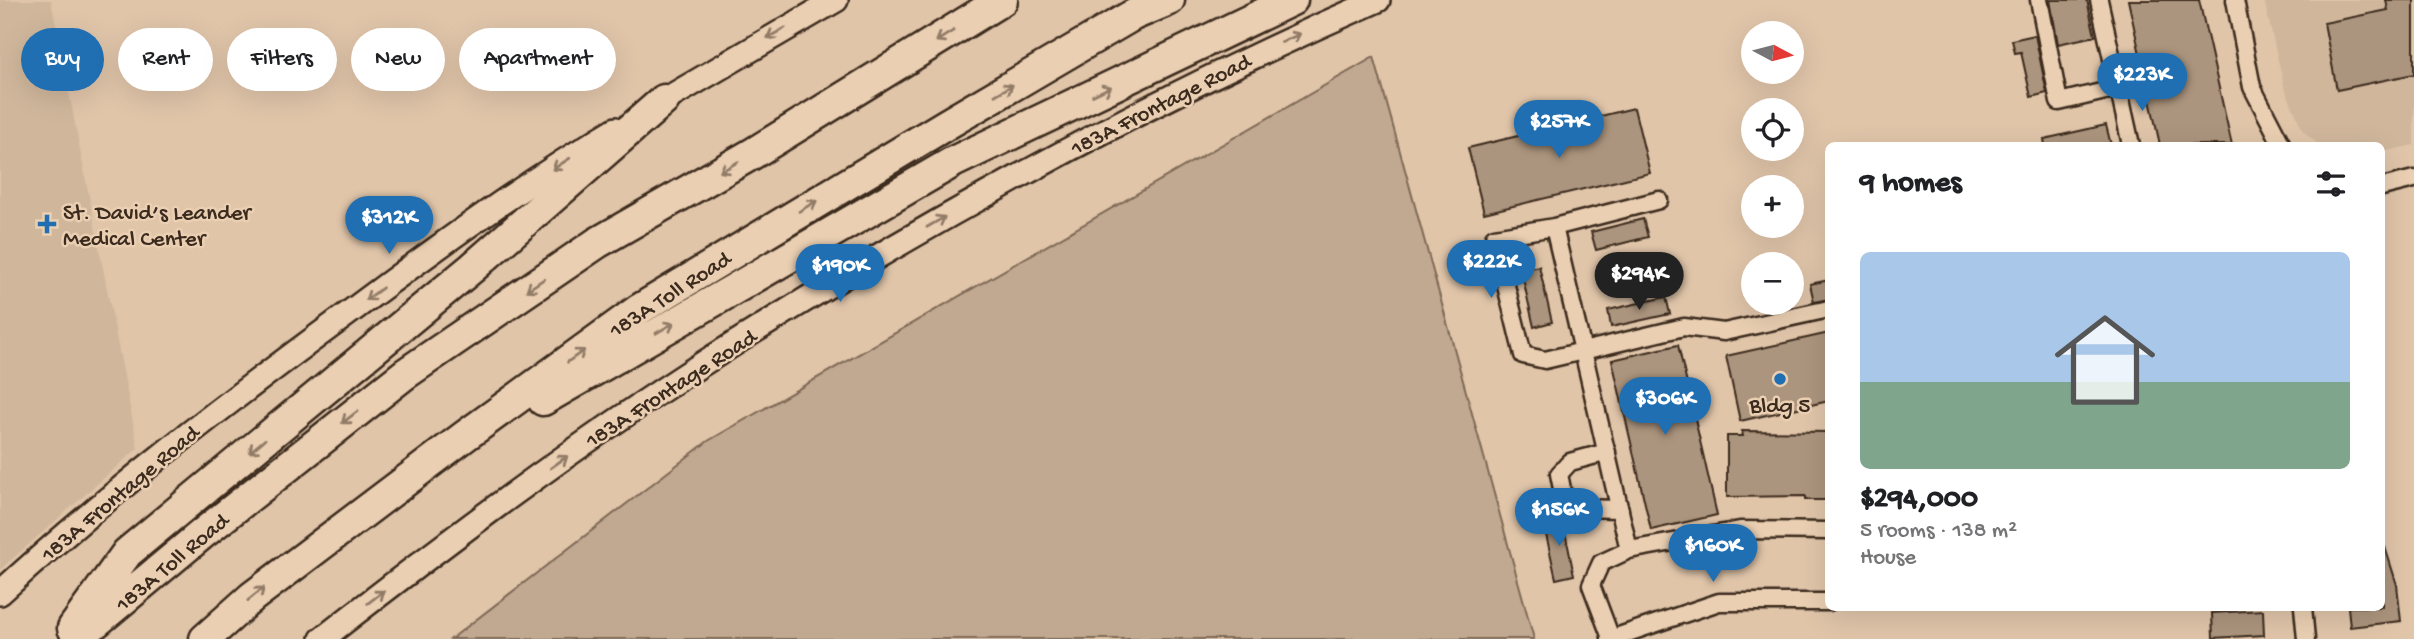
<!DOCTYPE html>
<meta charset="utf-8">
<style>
:root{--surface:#fff;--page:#f6f6f6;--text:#202124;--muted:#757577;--accent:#1f6fb2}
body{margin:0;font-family:"Gochi Hand",sans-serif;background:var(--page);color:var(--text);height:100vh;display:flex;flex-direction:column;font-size:26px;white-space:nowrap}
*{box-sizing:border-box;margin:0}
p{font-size:23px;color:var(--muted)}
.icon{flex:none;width:38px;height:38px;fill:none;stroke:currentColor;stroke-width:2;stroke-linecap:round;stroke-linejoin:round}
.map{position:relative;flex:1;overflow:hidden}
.side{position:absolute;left:1825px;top:142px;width:560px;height:469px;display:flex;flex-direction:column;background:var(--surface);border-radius:10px;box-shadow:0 7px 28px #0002}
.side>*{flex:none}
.hud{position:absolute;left:21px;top:28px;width:665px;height:63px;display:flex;gap:14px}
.needle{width:46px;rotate:97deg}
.controls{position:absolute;left:1741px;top:21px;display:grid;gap:14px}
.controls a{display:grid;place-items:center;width:63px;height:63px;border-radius:50%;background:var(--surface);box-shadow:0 7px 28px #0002;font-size:35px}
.price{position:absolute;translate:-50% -60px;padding:0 16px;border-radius:24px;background:var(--accent);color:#fff;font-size:23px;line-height:46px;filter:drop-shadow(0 2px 4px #0008)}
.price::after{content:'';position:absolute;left:50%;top:42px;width:21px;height:16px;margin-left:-10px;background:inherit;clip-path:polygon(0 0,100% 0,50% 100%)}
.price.on{background:#222;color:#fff}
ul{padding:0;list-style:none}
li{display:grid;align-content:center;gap:14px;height:371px;padding:0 35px}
li span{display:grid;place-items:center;height:217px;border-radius:10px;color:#555}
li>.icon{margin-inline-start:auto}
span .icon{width:126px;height:126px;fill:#fffc;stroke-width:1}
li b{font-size:30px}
h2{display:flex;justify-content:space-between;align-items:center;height:84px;padding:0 35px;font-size:30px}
.chip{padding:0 24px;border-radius:32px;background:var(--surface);box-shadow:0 7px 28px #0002;font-size:24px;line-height:63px}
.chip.on{background:var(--accent);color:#fff}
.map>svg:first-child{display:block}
.built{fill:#d0b79c}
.green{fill:#c1a890;stroke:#7e6957;stroke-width:2}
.building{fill:#ac957e;stroke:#3b2a1e;stroke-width:2}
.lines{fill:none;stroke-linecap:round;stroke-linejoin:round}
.minor-casing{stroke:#3b2a1e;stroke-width:21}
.secondary-casing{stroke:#3b2a1e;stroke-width:28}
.motorway-casing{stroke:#3b2a1e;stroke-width:35}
.minor{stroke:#eacfb2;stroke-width:16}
.secondary{stroke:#eacfb2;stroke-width:23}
.motorway{stroke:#eacfb2;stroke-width:30}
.oneway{stroke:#927c68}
.poi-dot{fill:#1f6fb2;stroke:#eacfb2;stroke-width:2.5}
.labels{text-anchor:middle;stroke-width:5;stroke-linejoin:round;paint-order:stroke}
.street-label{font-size:23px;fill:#3b2a1e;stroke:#eacfb2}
.poi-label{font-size:23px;fill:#3b2a1e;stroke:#eacfb2;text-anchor:start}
</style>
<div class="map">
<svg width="2414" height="639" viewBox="0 0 2414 639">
<rect width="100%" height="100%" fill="#e0c5a9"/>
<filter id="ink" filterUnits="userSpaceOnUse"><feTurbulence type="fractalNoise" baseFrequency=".0143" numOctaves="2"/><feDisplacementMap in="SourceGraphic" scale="14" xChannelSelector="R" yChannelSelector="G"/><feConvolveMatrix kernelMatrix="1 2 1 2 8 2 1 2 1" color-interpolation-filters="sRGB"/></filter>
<g filter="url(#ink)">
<!-- built -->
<g class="built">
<path d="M0 0H51L138 448 0 570Z"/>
<path d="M2264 0H2414V145L2382 152V145H2319L2303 131 2284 86Z"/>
</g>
<!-- green -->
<path class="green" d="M1374 57 1534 639H451L708 441Z"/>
<!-- building -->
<g class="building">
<path d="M2050 0H2087L2095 36 2058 44Z"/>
<path d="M2128 0H2199L2232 145H2160Z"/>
<path d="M2386 0H2414V74L2337 90 2324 23 2388 10Z"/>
<path d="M2035 35 2047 93 2031 97 2021 52 2015 53 2012 40Z"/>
<path d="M1634 108 1650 173 1484 213 1468 148Z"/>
<path d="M2106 125 2111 145H2045L2044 139Z"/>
<path d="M1643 219 1648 237 1596 250 1591 232Z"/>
<path d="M1539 266 1552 322 1534 327 1521 270Z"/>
<path d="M1829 280V299L1814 302 1810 284Z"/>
<path d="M1666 297 1670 314 1611 327 1608 310Z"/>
<path d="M1829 333V401L1740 421 1726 356Z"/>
<path d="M1678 345 1717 515 1651 530 1612 360Z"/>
<path d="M1742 431 1829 432V500H1805V496L1727 497V436H1743Z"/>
<path d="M1562 517 1574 575 1556 579 1543 521Z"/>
<path d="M2382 547H2385L2397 585 2401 621 2350 627 2348 607H2382Z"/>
<path d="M2263 610 2264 635 2213 638 2212 613Z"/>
</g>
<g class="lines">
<defs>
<g id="minor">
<path d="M2039 0 2059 102 2118 88"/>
<path d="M2099 0 2131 145"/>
<path d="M2235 0 2252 87 2282 145"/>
<path d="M2382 187 2414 179"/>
<path d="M1554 227 1494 237 1523 355 1545 360 1583 351 1554 227 1659 200"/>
<path d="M1607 452 1570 462 1559 474 1564 499 1575 508 1620 509"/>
<path d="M1629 550 1740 530 1829 531"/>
<path d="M2303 607 2306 639"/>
<path d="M1611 638 1591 585 1601 563 1629 550 1583 351 1684 327 1724 332 1829 309"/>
<path d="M1610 639 1719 602H1829"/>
</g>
<g id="secondary">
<path d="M651 108 836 0"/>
<path d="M0 593C109 493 226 403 346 315 433 250 522 185 616 129"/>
<path d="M322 639C448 541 575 445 710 359 924 223 1146 101 1378 0"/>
</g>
<g id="motorway">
<path d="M543 400 953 162 1292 0"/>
<path d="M73 628 127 553 472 268 664 100"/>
<path d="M76 639 202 534 405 374 597 243 752 154 1002 0"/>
<path d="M205 639 252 597 465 436 640 309 947 124 1133 15 1169 0"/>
</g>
</defs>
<!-- minor casing -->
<use href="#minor" class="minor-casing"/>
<!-- secondary casing -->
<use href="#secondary" class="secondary-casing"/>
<!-- motorway casing -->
<use href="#motorway" class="motorway-casing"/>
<!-- minor -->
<use href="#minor" class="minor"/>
<!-- secondary -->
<use href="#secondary" class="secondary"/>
<!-- motorway -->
<use href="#motorway" class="motorway"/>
</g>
<!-- one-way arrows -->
<defs><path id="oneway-shaft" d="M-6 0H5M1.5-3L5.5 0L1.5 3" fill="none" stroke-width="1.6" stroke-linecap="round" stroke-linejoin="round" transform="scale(1.75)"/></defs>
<g class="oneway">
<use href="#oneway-shaft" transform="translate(776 33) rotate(151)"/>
<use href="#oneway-shaft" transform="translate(945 36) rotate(148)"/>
<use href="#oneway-shaft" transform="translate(1291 38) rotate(-25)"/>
<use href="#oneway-shaft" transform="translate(1004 90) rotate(-30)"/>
<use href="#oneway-shaft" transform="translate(1102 91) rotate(-26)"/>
<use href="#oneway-shaft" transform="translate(561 164) rotate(147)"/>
<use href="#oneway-shaft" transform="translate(729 167) rotate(150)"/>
<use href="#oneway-shaft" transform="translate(808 206) rotate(-31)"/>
<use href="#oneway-shaft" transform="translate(936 222) rotate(-30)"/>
<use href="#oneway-shaft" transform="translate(535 285) rotate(146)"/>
<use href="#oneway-shaft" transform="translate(374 294) rotate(144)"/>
<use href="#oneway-shaft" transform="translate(665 328) rotate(-30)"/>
<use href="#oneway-shaft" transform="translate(576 356) rotate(-36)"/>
<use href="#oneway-shaft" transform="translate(350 417) rotate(142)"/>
<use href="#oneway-shaft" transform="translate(257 446) rotate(140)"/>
<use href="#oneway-shaft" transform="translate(559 462) rotate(-35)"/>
<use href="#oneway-shaft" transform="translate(256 594) rotate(-39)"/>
<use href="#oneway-shaft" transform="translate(376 597) rotate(-38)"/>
</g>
</g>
<!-- markers -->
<g class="poi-dot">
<path d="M43.5 213.5h7v7h7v7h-7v7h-7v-7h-7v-7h7z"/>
<circle cx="1780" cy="379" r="7"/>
</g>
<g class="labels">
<!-- street labels -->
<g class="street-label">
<text transform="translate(1160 103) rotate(-27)" y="8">183A Frontage Road</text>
<text transform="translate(669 293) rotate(-33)" y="8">183A Toll Road</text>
<text transform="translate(670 387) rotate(-33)" y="8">183A Frontage Road</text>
<text transform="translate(119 492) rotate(-40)" y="8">183A Frontage Road</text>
<text transform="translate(171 561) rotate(-40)" y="8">183A Toll Road</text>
</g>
<!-- poi labels -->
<g class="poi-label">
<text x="63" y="219">St. David’s Leander<tspan x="63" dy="26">Medical Center</tspan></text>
<text x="1780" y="412" text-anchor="middle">Bldg 5</text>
</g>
</g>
</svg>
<div class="controls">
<a><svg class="needle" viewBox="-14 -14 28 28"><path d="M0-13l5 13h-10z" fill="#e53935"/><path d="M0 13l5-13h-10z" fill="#757577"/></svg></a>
<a><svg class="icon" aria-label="locate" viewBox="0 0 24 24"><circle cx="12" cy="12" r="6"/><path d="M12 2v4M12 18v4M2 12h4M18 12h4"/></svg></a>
<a>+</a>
<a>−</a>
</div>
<b class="price" style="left:2142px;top:113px">$223K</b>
<b class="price" style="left:1559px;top:160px">$257K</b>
<b class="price" style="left:389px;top:256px">$312K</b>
<b class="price" style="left:1491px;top:300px">$222K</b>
<b class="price" style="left:840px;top:304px">$190K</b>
<b class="price on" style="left:1639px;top:312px">$294K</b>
<b class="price" style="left:1665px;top:437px">$306K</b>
<b class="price" style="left:1559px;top:548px">$156K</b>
<b class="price" style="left:1713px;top:584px">$160K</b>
<div class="hud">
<a class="chip on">Buy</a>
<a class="chip">Rent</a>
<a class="chip">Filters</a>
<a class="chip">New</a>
<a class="chip">Apartment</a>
</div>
<section class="side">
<h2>9 homes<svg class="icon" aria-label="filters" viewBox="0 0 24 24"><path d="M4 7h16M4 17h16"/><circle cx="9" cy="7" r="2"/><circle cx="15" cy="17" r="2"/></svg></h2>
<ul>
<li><span style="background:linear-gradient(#a9c7e8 60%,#7fa58c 0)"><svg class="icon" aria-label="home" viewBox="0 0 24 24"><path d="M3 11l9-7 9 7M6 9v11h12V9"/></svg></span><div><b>$294,000</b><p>5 rooms · 138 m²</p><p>House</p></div></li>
</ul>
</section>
</div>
